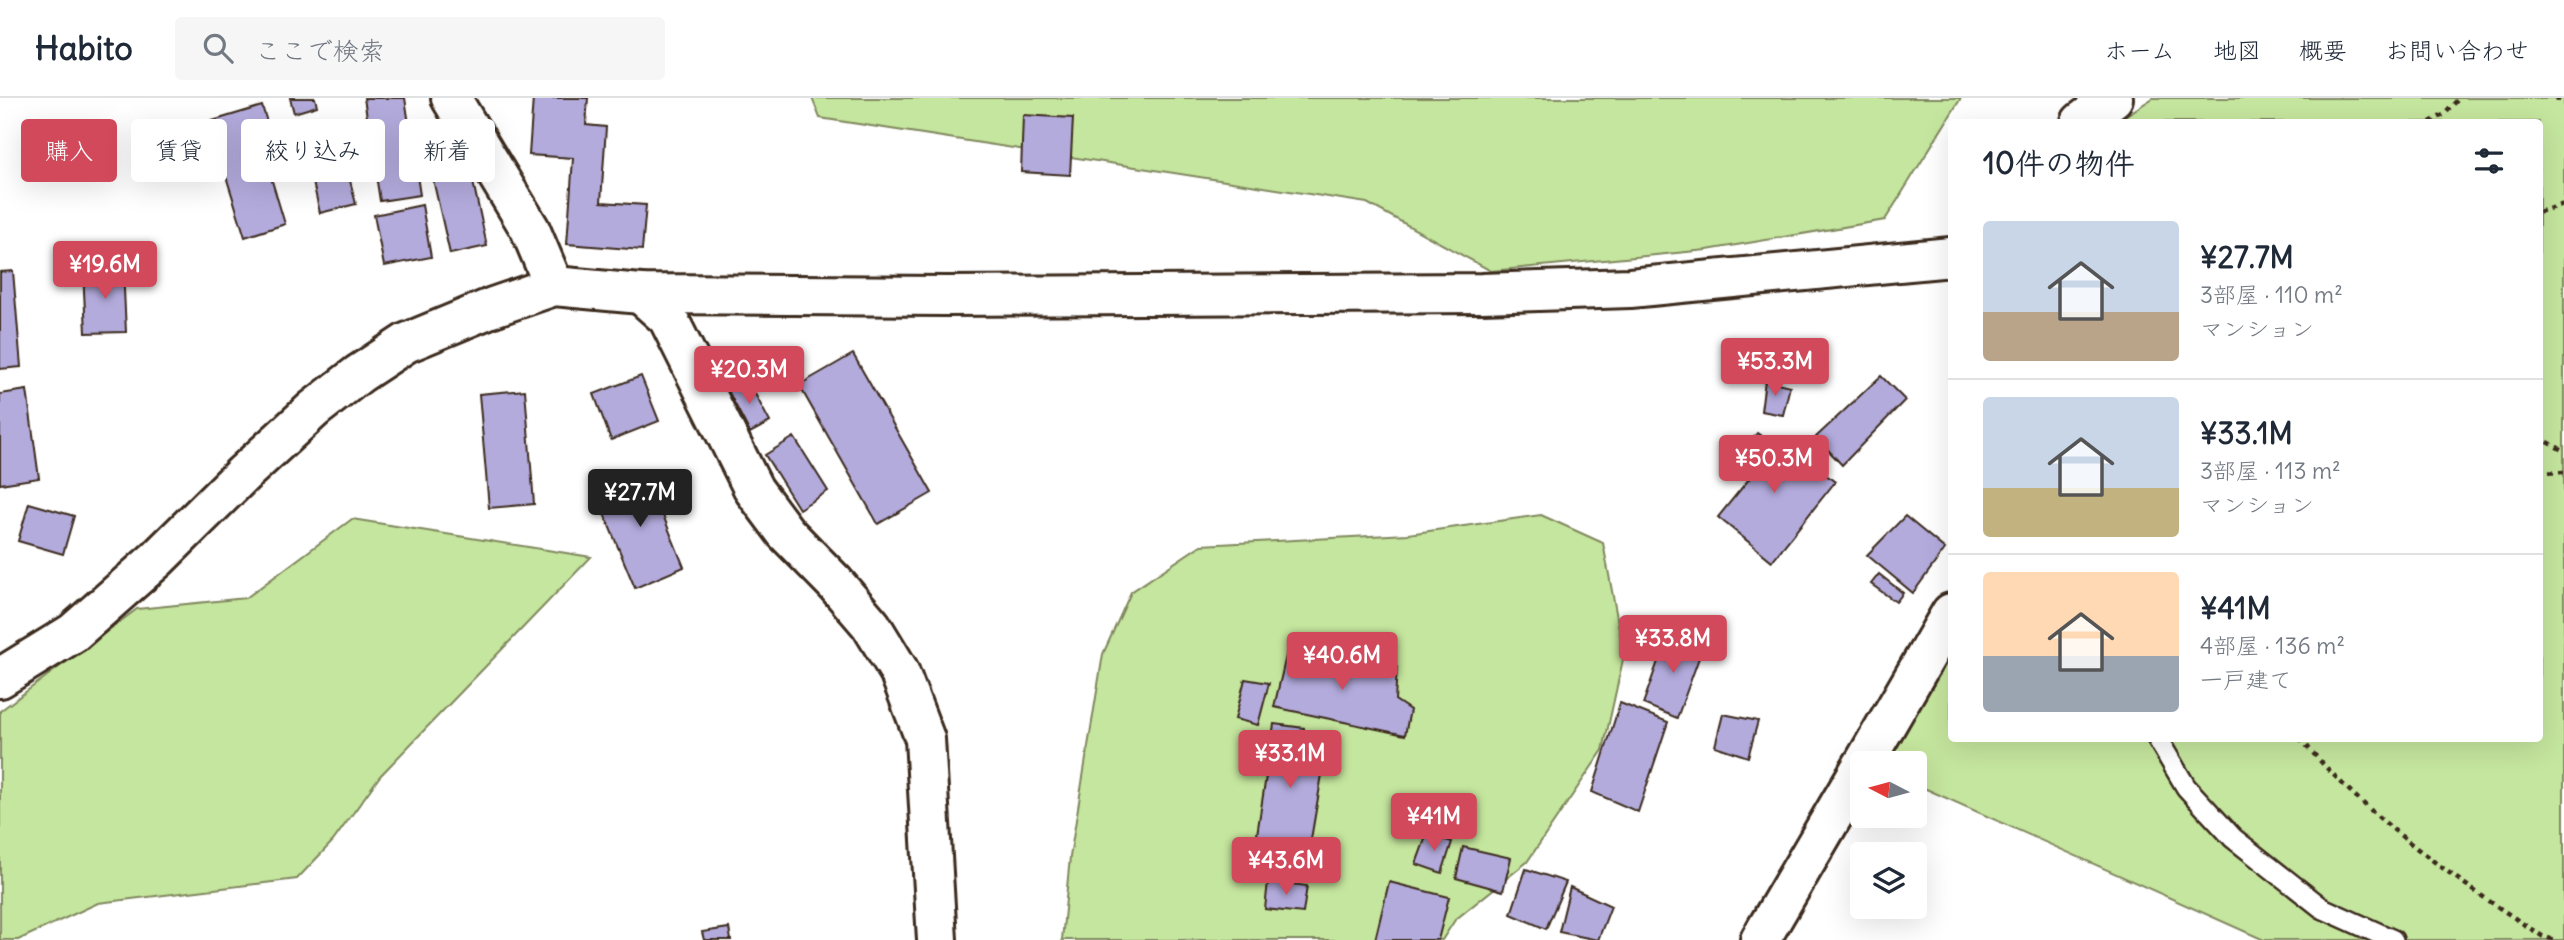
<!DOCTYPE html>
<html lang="ja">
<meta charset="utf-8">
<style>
:root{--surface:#fff;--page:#f6f6f7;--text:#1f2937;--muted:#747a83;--line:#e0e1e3;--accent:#d1495b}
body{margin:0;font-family:Delius,"Klee One",sans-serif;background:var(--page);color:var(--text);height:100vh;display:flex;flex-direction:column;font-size:26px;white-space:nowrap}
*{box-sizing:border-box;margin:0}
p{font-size:23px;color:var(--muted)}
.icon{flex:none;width:38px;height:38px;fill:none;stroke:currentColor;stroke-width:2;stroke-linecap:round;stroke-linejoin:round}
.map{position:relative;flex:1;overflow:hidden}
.side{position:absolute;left:1948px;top:21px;width:595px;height:623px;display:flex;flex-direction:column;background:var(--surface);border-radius:7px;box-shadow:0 7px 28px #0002}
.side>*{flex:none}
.top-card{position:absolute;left:21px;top:21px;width:665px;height:63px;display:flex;gap:14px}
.needle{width:46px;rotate:276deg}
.controls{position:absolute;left:1850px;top:653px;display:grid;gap:14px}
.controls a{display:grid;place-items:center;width:77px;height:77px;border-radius:7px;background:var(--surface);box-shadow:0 7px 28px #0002;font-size:35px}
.price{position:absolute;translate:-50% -60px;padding:0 16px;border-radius:7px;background:var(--accent);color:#fff;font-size:23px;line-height:46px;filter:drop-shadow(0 2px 4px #0008)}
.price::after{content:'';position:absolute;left:50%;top:42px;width:21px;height:16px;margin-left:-10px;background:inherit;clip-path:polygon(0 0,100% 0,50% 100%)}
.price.current{background:#222;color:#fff}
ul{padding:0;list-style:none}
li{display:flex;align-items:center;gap:21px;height:175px;padding:0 35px}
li+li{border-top:2px solid var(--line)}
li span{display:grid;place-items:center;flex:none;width:196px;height:140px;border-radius:7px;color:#555}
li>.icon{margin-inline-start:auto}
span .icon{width:84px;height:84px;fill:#fffc;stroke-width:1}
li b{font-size:30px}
h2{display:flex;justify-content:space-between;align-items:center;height:84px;padding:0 35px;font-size:30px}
.pill{padding:0 24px;border-radius:7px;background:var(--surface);box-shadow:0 7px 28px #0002;font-size:24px;line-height:63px}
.pill.current{background:var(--accent);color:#fff}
header{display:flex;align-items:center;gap:42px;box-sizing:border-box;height:98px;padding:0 35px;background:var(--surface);border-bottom:2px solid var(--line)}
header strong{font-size:33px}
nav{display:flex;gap:38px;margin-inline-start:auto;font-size:24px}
.search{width:490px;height:63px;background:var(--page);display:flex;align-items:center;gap:18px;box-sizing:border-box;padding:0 24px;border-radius:7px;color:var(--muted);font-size:26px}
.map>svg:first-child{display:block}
.green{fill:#c5e69e;stroke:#80885e;stroke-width:2}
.building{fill:#b3abdc;stroke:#3b2a1e;stroke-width:2}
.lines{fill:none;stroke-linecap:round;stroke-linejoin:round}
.service-casing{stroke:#3b2a1e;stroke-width:24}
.minor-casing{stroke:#3b2a1e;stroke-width:44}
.tertiary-casing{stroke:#3b2a1e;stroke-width:44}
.path{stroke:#3b2a1e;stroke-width:4.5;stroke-dasharray:5 5;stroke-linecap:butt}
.service{stroke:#fff;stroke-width:19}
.minor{stroke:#fff;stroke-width:38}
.tertiary{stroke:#fff;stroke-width:38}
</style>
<header>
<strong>Habito</strong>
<div class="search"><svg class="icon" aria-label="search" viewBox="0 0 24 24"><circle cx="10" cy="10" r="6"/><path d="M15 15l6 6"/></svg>ここで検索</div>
<nav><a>ホーム</a><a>地図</a><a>概要</a><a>お問い合わせ</a></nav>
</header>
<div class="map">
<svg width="2564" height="842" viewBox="0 0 2564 842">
<rect width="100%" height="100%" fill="#fff"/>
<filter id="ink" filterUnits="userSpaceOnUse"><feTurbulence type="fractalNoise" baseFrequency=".0143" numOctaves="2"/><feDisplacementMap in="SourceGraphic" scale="14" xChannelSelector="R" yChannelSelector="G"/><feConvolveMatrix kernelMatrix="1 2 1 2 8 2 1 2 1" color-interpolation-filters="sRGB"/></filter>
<g filter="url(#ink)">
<!-- green -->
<g class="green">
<path d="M812 0H1961L1885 122 1707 152 1491 173 1367 105 820 20Z"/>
<path d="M2153 0H2564V842H2264L1915 686 1914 665H1888L1951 549V640H2539V24H2116Z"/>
<path d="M1541 417 1603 445 1624 557 1603 652 1527 764 1455 822 1442 842H1062L1070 759 1103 556 1131 494 1201 447 1408 436Z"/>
<path d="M352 421 591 459 380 678 333 743 297 781 98 805 18 842H0V613L137 511 246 500Z"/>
</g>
<!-- building -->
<g class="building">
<path d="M290 0H315L317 8 294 15Z"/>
<path d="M364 0H405L420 97 380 103Z"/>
<path d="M533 0H588L586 27 606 29 601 104 646 107 642 152 567 146 573 60 529 57Z"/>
<path d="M262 8 278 59 266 63 285 126 245 139 209 24Z"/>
<path d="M1023 17 1073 20 1070 77 1021 74Z"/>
<path d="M465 47 487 148 450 156 427 55Z"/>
<path d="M347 71 356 106 320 115 312 80Z"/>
<path d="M422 107 431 159 384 168 374 117Z"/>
<path d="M123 170 126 234 86 235 83 172Z"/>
<path d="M13 173 21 269 0 271V174Z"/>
<path d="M853 256 932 395 878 426 799 287Z"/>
<path d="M641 278 659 323 611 342 594 296Z"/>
<path d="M1881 278 1905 302 1842 367 1816 339Z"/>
<path d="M747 281 770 324 750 335 727 291Z"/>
<path d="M1765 282 1790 288 1783 317 1761 313Z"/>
<path d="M27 292 39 380 0 386V296Z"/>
<path d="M525 292 534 406 489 410 479 296Z"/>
<path d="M1757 335 1777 349 1785 344 1835 384 1772 463 1718 419 1749 381 1734 365Z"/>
<path d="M794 339 828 393 799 411 765 357Z"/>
<path d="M645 373 684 469 635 490 595 394Z"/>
<path d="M29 405 74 418 63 456 18 443Z"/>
<path d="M1905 418 1945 451 1913 495 1867 457Z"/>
<path d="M1879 476 1903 495 1896 504 1871 486Z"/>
<path d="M1668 535 1704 546 1677 620 1643 606Z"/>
<path d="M1287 554 1397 569 1395 602 1410 612 1405 637 1274 609Z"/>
<path d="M1245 581 1269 585 1258 627 1235 621Z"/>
<path d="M1620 605 1668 624 1638 714 1592 694Z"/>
<path d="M1723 616 1758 623 1748 659 1715 648Z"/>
<path d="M1274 626 1304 630V649L1326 653 1309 753 1256 743Z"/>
<path d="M1427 736 1452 744 1442 775 1416 766Z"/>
<path d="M1463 749 1511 760 1503 793 1456 780Z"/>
<path d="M1526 771 1566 784 1546 831 1511 816Z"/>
<path d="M1268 783 1307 788 1303 815 1265 811Z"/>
<path d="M1389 784 1449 799 1438 842H1375Z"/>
<path d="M1570 789 1611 808 1598 842 1559 834Z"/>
<path d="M729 830 731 842H704L702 834Z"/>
</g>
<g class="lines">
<defs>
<path id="service" d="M2157 640 2186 689 2233 740 2322 810 2393 842"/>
<g id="minor">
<path d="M2081 24 2113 0"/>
<path d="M1864 665 1951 515"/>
<path d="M1760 842 1862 668"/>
</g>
<g id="tertiary">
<path d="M451 0 530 131 554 188"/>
<path d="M641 196 668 220 754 392 786 435 835 485 871 527 899 573 925 641 937 842"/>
<path d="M0 580 73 535 157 461 243 376 314 311 359 276 406 245 493 209 554 188 641 196 947 198 1482 195 1630 190 1951 159"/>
</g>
</defs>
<!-- service casing -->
<use href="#service" class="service-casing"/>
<!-- minor casing -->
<use href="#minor" class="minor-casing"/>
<!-- tertiary casing -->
<use href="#tertiary" class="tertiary-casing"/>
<!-- path -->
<g class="path">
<path d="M2556 0 2564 4"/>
<path d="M2430 24 2445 16 2459 0"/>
<path d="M2539 114 2564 106"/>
<path d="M2539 339 2564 353"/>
<path d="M2539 375 2564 374"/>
<path d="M2300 640C2366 719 2457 783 2542 838L2554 842"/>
</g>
<!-- service -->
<use href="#service" class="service"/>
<!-- minor -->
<use href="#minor" class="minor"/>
<!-- tertiary -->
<use href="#tertiary" class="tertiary"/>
</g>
</g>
</svg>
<div class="controls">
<a><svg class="needle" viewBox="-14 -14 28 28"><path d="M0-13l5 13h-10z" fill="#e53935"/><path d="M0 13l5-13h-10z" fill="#747a83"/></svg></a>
<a><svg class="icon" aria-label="layers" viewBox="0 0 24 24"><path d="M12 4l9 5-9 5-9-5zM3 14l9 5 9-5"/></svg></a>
</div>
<b class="price" style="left:105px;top:203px">¥19.6M</b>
<b class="price" style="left:1775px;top:300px">¥53.3M</b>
<b class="price" style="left:749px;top:308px">¥20.3M</b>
<b class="price" style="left:1774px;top:397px">¥50.3M</b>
<b class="price current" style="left:640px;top:431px">¥27.7M</b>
<b class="price" style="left:1673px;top:577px">¥33.8M</b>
<b class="price" style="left:1342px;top:594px">¥40.6M</b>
<b class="price" style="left:1290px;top:692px">¥33.1M</b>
<b class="price" style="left:1434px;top:755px">¥41M</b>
<b class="price" style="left:1286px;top:799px">¥43.6M</b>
<div class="top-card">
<a class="pill current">購入</a>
<a class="pill">賃貸</a>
<a class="pill">絞り込み</a>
<a class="pill">新着</a>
</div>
<section class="side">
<h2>10件の物件<svg class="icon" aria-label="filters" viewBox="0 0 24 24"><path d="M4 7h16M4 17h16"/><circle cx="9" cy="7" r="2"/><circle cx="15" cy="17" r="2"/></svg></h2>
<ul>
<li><span style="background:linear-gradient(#c9d6e8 65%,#b9a48a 0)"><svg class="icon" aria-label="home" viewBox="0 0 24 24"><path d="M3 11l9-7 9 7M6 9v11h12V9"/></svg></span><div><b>¥27.7M</b><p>3部屋 · 110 m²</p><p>マンション</p></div></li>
<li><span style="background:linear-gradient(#c9d6e8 65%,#c2b280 0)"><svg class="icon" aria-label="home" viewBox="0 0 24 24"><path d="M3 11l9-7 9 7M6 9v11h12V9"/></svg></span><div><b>¥33.1M</b><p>3部屋 · 113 m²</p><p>マンション</p></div></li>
<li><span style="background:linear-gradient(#ffd9b3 60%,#9aa5b1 0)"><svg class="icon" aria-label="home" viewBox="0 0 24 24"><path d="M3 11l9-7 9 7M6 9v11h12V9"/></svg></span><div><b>¥41M</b><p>4部屋 · 136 m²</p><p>一戸建て</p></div></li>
</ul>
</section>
</div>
